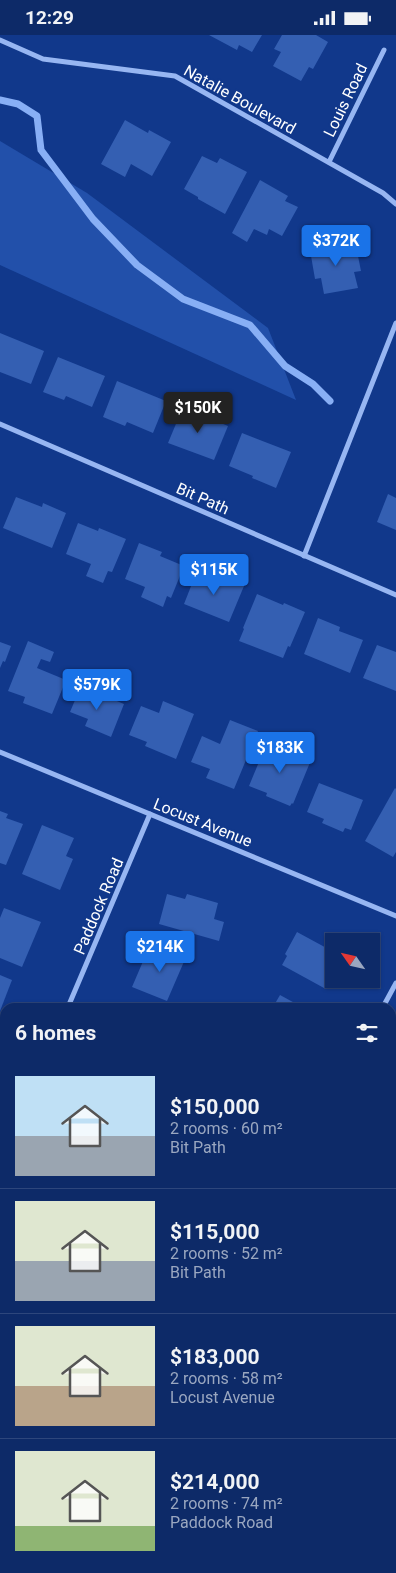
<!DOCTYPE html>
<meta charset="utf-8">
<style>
:root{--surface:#0d2a68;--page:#1b3671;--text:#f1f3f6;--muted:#9aa7c0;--line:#2d467c;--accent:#1a73e8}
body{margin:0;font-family:Roboto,sans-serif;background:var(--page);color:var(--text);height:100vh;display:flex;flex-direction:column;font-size:19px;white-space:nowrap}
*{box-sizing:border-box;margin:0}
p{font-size:16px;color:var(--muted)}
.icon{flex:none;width:28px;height:28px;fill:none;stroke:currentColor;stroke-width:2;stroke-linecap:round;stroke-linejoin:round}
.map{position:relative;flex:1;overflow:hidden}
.side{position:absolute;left:0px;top:968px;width:396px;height:571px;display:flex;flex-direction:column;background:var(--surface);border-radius:15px 15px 0 0;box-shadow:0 1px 4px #0004,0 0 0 1px var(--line)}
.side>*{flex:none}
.needle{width:32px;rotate:304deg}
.controls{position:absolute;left:325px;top:898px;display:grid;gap:10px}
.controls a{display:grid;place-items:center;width:55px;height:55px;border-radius:0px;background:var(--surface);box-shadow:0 1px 4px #0004,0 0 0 1px var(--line);font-size:25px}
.price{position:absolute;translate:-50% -42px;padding:0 11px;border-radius:5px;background:var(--accent);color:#fff;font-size:16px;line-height:32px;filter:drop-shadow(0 1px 2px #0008)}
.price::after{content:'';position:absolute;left:50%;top:30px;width:15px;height:11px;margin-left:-8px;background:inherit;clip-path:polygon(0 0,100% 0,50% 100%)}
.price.selected{background:#222;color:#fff}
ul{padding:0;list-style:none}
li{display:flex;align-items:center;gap:15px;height:125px;padding:0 15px}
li+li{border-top:1px solid var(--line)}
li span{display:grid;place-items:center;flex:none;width:140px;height:100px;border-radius:0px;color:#555}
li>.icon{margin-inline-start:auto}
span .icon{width:60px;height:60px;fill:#fffc;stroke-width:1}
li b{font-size:21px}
h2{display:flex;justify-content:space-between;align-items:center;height:60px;padding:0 15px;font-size:21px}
.status{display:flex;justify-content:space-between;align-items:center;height:35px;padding:0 25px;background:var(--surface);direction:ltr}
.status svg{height:14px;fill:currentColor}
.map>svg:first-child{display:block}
.green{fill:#2250aa}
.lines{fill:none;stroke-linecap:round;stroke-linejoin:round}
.stream{stroke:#88aff5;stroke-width:7}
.building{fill:#345fb2}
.minor{stroke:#97b6f2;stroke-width:5}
.labels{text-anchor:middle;stroke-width:4;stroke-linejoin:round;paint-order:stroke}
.street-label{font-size:16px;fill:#fff;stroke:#11388b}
</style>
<div class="status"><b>12:29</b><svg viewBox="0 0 49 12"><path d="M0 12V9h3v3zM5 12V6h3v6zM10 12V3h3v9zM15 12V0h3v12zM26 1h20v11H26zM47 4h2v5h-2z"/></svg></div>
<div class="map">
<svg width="396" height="1538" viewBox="0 0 396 1538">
<rect width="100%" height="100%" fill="#11388b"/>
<!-- green -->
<path class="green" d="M0 106 87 158 268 293 296 365 0 230Z"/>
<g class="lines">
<!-- stream -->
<path class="stream" d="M0 65 18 69 37 81 41 115 93 184 137 230 183 264 250 290 285 331 313 349 330 366"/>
</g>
<!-- building -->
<g class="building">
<path d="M209 0H262L252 17 239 10 237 15Z"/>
<path d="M282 0H316L328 7 313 34 309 32 301 46 273 31 281 17 274 14Z"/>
<path d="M125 85 148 98 149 95 171 107 152 141 131 129 125 142 101 129Z"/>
<path d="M202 121 217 128 220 123 247 137 225 179 198 164V162L184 154Z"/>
<path d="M260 145 288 161 285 166 298 172 282 201 269 194 267 200 254 194 247 207 232 198Z"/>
<path d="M355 206 361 236 354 237 358 253 324 259 321 243 315 244 310 215Z"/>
<path d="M0 298 44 316 31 349 0 337Z"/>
<path d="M58 322 105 341 92 372 66 361 64 365 43 357Z"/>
<path d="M117 346 166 366 153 398 127 387 125 391 103 382Z"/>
<path d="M183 372 228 391 214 425 168 408Z"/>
<path d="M242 398 291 417 276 453 252 443 253 441 229 431Z"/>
<path d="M388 459 396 463V495L377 487Z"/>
<path d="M16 462 42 472 43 468 66 478 52 513 3 493Z"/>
<path d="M78 488 98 496 99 493 126 504 112 537 108 536 103 548 86 541 91 529 66 519Z"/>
<path d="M139 508 162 517 160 521 184 531 171 563 167 561 163 572 141 562 145 552 125 544Z"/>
<path d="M197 536 221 545 222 542 244 551 229 587 184 569Z"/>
<path d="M257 559 283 570 284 568 305 577 290 612 288 611 283 623 239 606 244 594 243 593Z"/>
<path d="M318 583 340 592 339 596 363 605 350 638 304 619Z"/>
<path d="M28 606 54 617 50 627 41 624 37 633 66 645 52 679 23 668 25 662 8 656Z"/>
<path d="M0 607 11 611 5 627 3 626 0 633Z"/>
<path d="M377 610 396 617V656L363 643Z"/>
<path d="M81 651 124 669 111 702 85 691 88 684 70 677Z"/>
<path d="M163 666 194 679 176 724 145 711 147 707 129 700 141 671 159 678Z"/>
<path d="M230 685 258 696 234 754 206 743 210 734 191 727 202 701 220 709Z"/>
<path d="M268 705 286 713 282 723 292 727 295 719 311 725 293 769 292 768 290 771 266 761 267 758 249 751Z"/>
<path d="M319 748 363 765 351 795 345 793 343 797 322 788 324 784 307 777Z"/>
<path d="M395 753 396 754V817L393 822 365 806Z"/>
<path d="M0 776 8 779 6 783 23 789 6 830 0 828Z"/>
<path d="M42 790 74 803 66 821 73 824 60 855 22 839Z"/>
<path d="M167 859 185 864 187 859 218 868 214 884 224 887 219 906 159 889Z"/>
<path d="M4 873 41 887 22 932 0 923V883Z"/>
<path d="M297 897 332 916 329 921 334 924V936L324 953 282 930 287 921 285 919Z"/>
<path d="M156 910 186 922 167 966 132 952 144 924 150 926Z"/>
<path d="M0 940 12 945 0 976Z"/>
<path d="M280 960 302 972H273Z"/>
<path d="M391 1118 396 1121V1190L391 1187Z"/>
<path d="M0 1204 5 1209V1273L0 1268Z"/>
<path d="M396 1258V1302L391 1299V1267Z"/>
<path d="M396 1305V1322L391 1320V1314Z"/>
<path d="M391 1356 396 1358V1427L391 1424Z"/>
<path d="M5 1409V1448L0 1450V1411Z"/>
<path d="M248 1534H356L354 1538H256Z"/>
</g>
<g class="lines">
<!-- minor -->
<g class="minor">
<path d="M0 5 43 24 175 41 383 158 396 169"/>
<path d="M329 127 384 15"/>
<path d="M0 389 396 560"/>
<path d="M304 521 396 288"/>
<path d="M0 717 396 881"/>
<path d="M68 972 150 779"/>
<path d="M383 972 396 948"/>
<path d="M0 1113 5 1106"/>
<path d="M0 1515 5 1513"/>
<path d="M115 1534 123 1538"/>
<path d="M80 1538 82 1534"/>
</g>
</g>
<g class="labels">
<!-- street labels -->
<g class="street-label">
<text transform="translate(240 64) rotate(29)" y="6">Natalie Boulevard</text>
<text transform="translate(345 65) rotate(-64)" y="6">Louis Road</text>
<text transform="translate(203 463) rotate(24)" y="6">Bit Path</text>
<text transform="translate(203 787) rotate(22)" y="6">Locust Avenue</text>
<text transform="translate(98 871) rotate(-67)" y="6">Paddock Road</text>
</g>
</g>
</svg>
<div class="controls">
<a><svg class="needle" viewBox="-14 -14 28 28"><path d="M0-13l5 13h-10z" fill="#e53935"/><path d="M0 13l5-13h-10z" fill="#9aa7c0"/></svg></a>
</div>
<b class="price" style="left:336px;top:232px">$372K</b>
<b class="price selected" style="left:198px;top:399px">$150K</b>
<b class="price" style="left:214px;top:561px">$115K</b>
<b class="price" style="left:97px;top:676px">$579K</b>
<b class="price" style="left:280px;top:739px">$183K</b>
<b class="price" style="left:160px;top:938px">$214K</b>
<section class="side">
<h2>6 homes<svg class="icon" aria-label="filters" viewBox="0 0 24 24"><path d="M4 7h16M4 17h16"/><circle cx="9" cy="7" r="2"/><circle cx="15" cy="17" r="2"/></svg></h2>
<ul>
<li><span style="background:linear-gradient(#bfe0f5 60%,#9aa5b1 0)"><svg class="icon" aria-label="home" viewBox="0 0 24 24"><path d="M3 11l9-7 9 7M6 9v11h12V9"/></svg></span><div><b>$150,000</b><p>2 rooms · 60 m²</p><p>Bit Path</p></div></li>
<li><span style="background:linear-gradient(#dfe7d0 60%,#9aa5b1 0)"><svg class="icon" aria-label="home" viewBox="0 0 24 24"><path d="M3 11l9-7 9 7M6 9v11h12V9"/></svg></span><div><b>$115,000</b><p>2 rooms · 52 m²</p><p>Bit Path</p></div></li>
<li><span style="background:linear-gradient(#dfe7d0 60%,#b9a48a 0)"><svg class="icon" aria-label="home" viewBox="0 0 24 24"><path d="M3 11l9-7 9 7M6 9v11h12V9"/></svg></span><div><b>$183,000</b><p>2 rooms · 58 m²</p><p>Locust Avenue</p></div></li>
<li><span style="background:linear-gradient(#dfe7d0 75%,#8fb573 0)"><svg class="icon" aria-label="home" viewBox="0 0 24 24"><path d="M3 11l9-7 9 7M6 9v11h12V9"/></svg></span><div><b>$214,000</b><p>2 rooms · 74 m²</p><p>Paddock Road</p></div></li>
</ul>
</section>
</div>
